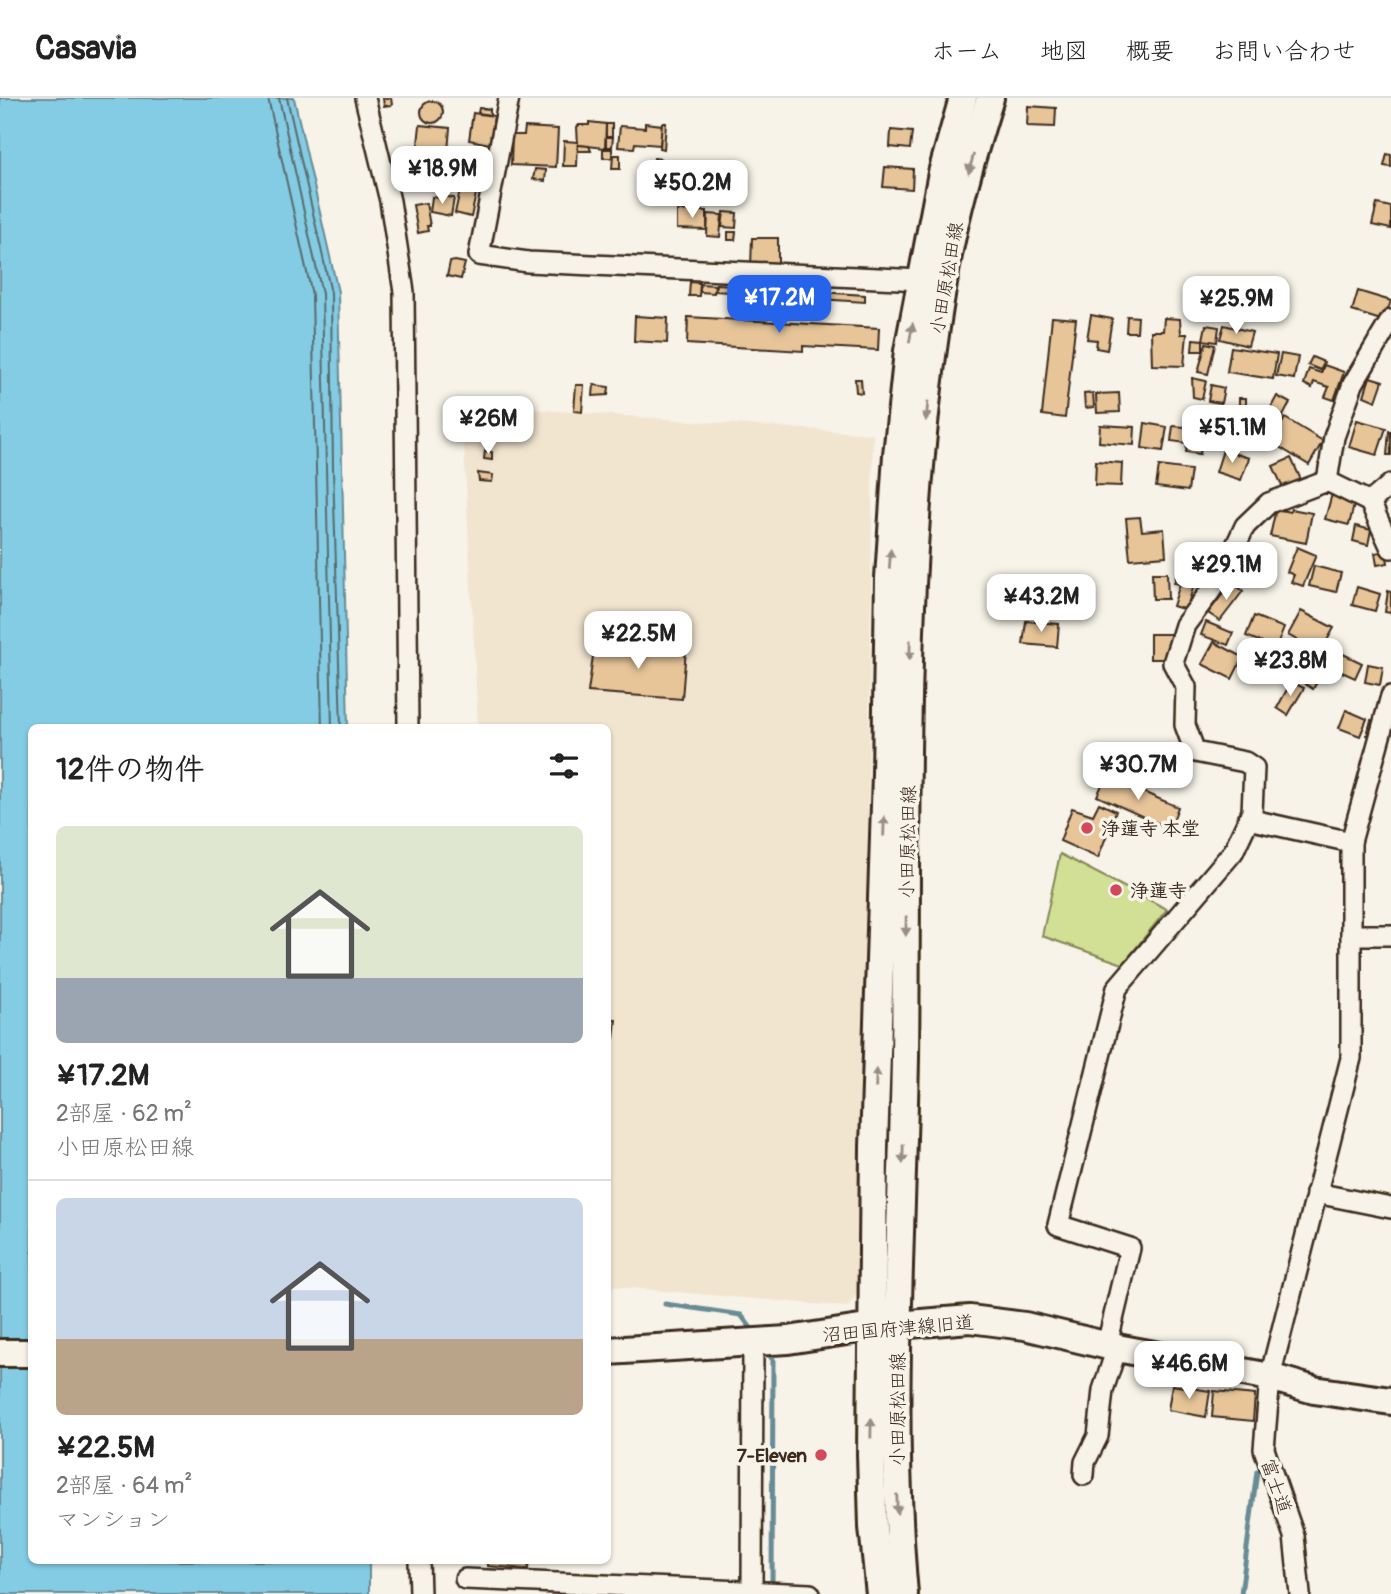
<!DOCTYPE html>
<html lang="ja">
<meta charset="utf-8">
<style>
:root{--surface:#fff;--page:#f2f2f2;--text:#222;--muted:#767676;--line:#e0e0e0;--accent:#2563eb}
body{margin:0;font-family:Pangolin,"Klee One",sans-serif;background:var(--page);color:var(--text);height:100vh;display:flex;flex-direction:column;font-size:26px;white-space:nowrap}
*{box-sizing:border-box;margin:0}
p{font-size:23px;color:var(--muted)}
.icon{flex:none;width:38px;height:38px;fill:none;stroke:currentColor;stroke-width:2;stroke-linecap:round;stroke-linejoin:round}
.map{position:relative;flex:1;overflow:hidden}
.details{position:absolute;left:28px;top:626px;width:583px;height:840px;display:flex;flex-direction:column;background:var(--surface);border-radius:10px;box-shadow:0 2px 5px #0004}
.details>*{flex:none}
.price{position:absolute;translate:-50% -60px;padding:0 16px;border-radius:14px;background:#fff;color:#222;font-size:23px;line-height:46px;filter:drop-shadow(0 2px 4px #0008)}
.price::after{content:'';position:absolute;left:50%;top:42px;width:21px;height:16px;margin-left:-10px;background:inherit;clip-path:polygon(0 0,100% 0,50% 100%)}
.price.active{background:var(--accent);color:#fff}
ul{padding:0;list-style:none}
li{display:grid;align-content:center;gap:14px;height:371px;padding:0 28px}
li+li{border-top:2px solid var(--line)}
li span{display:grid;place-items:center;height:217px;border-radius:10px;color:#555}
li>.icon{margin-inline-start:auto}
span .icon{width:126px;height:126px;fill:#fffc;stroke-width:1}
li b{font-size:30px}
h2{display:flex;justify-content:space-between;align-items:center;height:84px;padding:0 28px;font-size:30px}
header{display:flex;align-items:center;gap:42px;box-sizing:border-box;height:98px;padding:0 35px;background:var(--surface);border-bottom:2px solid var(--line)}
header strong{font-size:33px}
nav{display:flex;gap:38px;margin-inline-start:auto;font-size:24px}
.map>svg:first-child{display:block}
.built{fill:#f2e5d0}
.green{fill:#d1e094;stroke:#868559;stroke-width:2}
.water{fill:#84cce4;stroke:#678b95;stroke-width:2}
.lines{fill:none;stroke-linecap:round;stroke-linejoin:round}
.shore{stroke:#586b6d;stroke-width:2}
.stream{stroke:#678b95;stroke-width:5}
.building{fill:#e7c599;stroke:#3b2a1e;stroke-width:2}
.street-casing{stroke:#3b2a1e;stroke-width:24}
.secondary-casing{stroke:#3b2a1e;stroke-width:32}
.street{stroke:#f7f3e8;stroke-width:19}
.secondary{stroke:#f7f3e8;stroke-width:26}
.oneway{fill:#998e83}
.poi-dot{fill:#d1495b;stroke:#f7f3e8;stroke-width:2.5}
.labels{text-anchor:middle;stroke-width:7;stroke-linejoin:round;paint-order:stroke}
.street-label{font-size:19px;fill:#3b2a1e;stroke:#f7f3e8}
.poi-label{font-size:19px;font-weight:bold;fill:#3b2a1e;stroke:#f7f3e8;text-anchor:start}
</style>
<header>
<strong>Casavia</strong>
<nav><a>ホーム</a><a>地図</a><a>概要</a><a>お問い合わせ</a></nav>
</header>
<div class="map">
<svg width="1391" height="1496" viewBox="0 0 1391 1496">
<rect width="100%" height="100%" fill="#f7f3e8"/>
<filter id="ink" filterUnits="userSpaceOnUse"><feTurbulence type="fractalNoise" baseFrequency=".0143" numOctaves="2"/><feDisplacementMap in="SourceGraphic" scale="14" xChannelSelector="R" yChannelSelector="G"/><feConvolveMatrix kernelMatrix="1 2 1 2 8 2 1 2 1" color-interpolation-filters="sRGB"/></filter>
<g filter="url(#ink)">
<!-- built -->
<path class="built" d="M462 306 873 336 862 1187 848 1209 607 1188V630H478Z"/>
<!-- green -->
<path class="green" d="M1060 756 1167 811 1123 866 1042 838Z"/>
<!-- water -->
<path class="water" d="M0 0H294L338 194 348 630H32V1463H369V1496H0Z"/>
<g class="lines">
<!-- shore -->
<g class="shore">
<path d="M268 0 312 197 322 630"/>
<path d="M279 0 322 196 332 630"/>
<path d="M287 0 331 195 333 371 341 630"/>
</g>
<!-- stream -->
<g class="stream">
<path d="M665 1206 741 1217 754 1234"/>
<path d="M765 1251 773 1262 772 1491"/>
<path d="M1241 1496 1257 1373"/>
</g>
</g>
<!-- building -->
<g class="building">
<path d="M383 0H391L392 7 384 8Z"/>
<circle cx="432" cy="14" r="11"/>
<path d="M1028 8 1056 10 1055 29 1027 28Z"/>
<path d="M479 10 490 11V17L478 15Z"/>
<path d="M473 15 494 18 490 46 469 42Z"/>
<path d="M589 24 606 26 605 50 578 47 577 29 579 27H589Z"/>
<path d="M645 25 662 27 660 47 635 45 634 50 618 49 620 28 645 30Z"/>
<path d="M662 25H666L664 51 660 50Z"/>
<rect x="606" y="26" width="6" height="13"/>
<path d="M420 27 450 30 446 77 415 75Z"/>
<path d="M525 29 558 31 556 69 511 67 512 37H524Z"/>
<path d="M891 32 912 34 910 51 890 49Z"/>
<path d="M606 39H613L612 49H606Z"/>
<path d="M564 43 578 44 577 68H563Z"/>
<path d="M578 47 589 48 591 53H578Z"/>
<rect x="603" y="51" width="9" height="9"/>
<path d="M1387 56 1391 57V69L1384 68Z"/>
<path d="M613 57H620V71H612Z"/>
<path d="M654 60 662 61 661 72 653 71Z"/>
<path d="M466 64 482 68 471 119 455 115Z"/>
<path d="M885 69 913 71 912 91 883 89Z"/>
<path d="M535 71 546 72 545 83 533 81Z"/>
<path d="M440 98 454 100 451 118 430 114 432 99 439 100Z"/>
<path d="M426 105 430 128H427L428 133 418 135 413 107Z"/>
<path d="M1377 106 1391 109V131L1372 127Z"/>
<path d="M677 113H707V132L677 131Z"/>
<path d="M724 114 737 115 736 130 722 129Z"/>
<path d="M708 116 722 117 720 139 707 138Z"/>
<path d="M728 134H736L735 142H728Z"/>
<path d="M752 140H778V169H751Z"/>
<path d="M455 163 465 165 461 181 447 178 450 164Z"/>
<path d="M690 184 700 185 699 198H689Z"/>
<path d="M700 186 715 187 714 195 700 194Z"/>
<path d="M716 186 783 190 782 197 715 193Z"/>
<path d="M1358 193 1391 203 1384 223 1352 213Z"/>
<path d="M819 194 865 197V204L819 201Z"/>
<path d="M1091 217 1112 221 1107 252 1096 250 1097 242 1087 241Z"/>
<path d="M635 218 668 220 667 245 634 243Z"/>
<path d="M1127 218 1138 219 1137 234H1126Z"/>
<path d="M688 219 879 230 878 252 803 248V253L687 246Z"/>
<path d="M1052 219 1076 221 1065 320 1042 317Z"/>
<path d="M1164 220 1180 221 1181 236H1187L1184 268 1152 267 1151 233H1163Z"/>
<path d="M1206 227 1219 229 1217 244 1203 242Z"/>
<path d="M1224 227 1252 234 1248 248 1220 241Z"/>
<path d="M1193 241 1203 242V253H1192Z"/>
<path d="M1206 245 1215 247 1208 276 1198 274Z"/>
<path d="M1231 249 1277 256 1273 281 1227 274Z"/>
<path d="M1281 256 1298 259 1294 281 1276 278Z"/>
<path d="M1312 259 1324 264 1320 272 1308 267Z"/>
<path d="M1324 267 1344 274 1334 302 1325 299 1329 289 1314 284 1312 290 1304 286 1309 271 1321 275Z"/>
<path d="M1370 279 1383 283 1376 303 1364 298Z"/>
<path d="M1192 280 1206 283 1202 301 1193 299Z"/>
<path d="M855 281H861L862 295 856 294Z"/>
<path d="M576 287H584L582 314 574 313Z"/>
<path d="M594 287 609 289 608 297 593 298Z"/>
<path d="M1211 287 1224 290 1221 305 1208 303Z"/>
<path d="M1093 295 1094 309 1085 310 1084 296Z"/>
<path d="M1119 295 1120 314 1097 315 1096 296Z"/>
<path d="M1277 298 1290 305 1273 337 1260 330Z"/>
<path d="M1239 300H1246V307L1239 308Z"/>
<path d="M1285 320 1323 343 1309 367 1271 344Z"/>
<path d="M1357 322 1386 330 1377 357 1349 349Z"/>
<path d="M1145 325 1167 329 1163 353 1142 350Z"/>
<path d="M1100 327 1135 329 1134 347 1099 344Z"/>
<path d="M1173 328 1196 330 1194 339 1203 340 1200 356 1186 354 1187 345 1171 343Z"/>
<path d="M1389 333H1391V357H1387Z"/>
<path d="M1223 352 1249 360 1241 382 1216 374Z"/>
<path d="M485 353 492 354V362L484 361Z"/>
<path d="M1291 360 1302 384 1284 392 1273 368Z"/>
<path d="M1096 363 1122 365 1121 388 1095 387Z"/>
<path d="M1159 368 1191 372 1188 393 1156 389Z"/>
<path d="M478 375 493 377 492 384 479 383Z"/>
<path d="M1332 396 1355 403 1349 427 1325 421Z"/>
<path d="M1276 411 1290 414 1291 411 1312 415 1306 445 1270 438Z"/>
<path d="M1140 419 1142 433 1164 431 1166 458 1130 461 1126 420Z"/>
<path d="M1356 428 1371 432 1368 447 1353 443Z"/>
<path d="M1297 449 1316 457 1303 488 1291 484 1294 477 1287 474Z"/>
<path d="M1386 453 1388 465 1377 467 1375 455Z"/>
<path d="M1180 466 1199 472 1186 512 1173 508 1180 486 1174 485Z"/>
<path d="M1314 468 1341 475 1336 494 1309 488Z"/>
<path d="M1152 475H1167L1168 501H1153Z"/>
<path d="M1017 480 1053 481 1052 502 1017 500Z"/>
<path d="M1232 484 1243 493 1220 523 1208 515Z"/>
<path d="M1357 489 1380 496 1375 513 1352 507Z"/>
<path d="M1388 493 1391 494V515L1385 514Z"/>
<path d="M1301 513 1334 530 1320 555 1288 537Z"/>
<path d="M1254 518 1284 530 1276 550 1246 538Z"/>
<path d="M1026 523 1059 526 1057 549 1023 546Z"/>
<path d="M1206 524 1233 535 1228 547 1201 537Z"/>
<rect x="1150" y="536" width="21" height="25"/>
<path d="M595 544 686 551 682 601 588 594Z"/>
<path d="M1214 544 1243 559 1232 581 1202 566Z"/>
<path d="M1341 555 1362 565 1355 580 1333 570Z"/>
<path d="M1308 566 1322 575 1313 591 1299 582Z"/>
<path d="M1368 566 1383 569 1380 587 1365 584Z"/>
<path d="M1291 584 1304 590 1288 617 1277 610Z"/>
<path d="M1346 612 1367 621 1360 638 1339 630Z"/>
<path d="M1371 622 1382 625 1378 640 1367 637Z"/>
<path d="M1106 678 1178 709 1170 731 1097 698Z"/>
<path d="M1099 705 1116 713 1098 760 1060 743 1072 710 1093 717Z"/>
<path d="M607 921H616L614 940H607Z"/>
<path d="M1172 1287 1210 1293 1206 1319 1168 1312Z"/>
<path d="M1214 1293 1255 1297 1253 1323 1212 1319Z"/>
<path d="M488 1463H529L528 1471 488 1468Z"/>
</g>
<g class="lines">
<defs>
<g id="street">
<path d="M365 0 390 103 404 194 408 630"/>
<path d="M509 0 479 157 528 164 921 182"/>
<path d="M1327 383 1334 339 1353 286 1391 222"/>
<path d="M1391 386 1370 404 1391 450"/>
<path d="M1248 721 1351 744"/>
<path d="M1351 837H1391"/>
<path d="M1316 1095 1391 1110"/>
<path d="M1107 1247 1130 1150 1058 1127 1117 890 1233 754 1252 714 1254 670 1245 664 1195 654 1185 627 1186 589 1173 565 1185 527 1221 479 1245 428 1269 405 1327 383 1370 404"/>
<path d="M1084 1377 1085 1364 1098 1338 1103 1292 1117 1250"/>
<path d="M419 1463 420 1496"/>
<path d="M465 1481 810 1496"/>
<path d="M752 1494 753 1245"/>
<path d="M1300 1496 1294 1438 1264 1351 1270 1279 1351 960V744L1391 598"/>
</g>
<g id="secondary">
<path d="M607 1253 788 1242 873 1229 970 1221 1025 1228 1117 1250 1270 1279 1314 1292 1391 1303"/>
<path d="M0 1255H32"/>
<path d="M880 1496 873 1429 871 1356 874 1049 886 676 889 480 897 357 908 253 942 75 963 0"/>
<path d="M904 1496C888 1318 902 1138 905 960 908 696 899 429 946 168 956 111 973 55 990 0"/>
</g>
</defs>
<!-- street casing -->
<use href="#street" class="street-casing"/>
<!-- secondary casing -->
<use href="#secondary" class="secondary-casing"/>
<!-- street -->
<use href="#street" class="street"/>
<!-- secondary -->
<use href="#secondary" class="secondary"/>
</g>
<!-- one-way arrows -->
<defs><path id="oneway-solid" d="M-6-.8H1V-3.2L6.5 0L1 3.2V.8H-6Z" transform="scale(1.75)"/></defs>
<g class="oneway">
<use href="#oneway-solid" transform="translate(971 66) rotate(105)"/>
<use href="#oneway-solid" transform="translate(911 235) rotate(-80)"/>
<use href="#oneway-solid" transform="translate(927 313) rotate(96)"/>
<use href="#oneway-solid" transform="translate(890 461) rotate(-86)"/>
<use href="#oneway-solid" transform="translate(910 552) rotate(91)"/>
<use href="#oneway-solid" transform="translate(884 728) rotate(-88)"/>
<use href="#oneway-solid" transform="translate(906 828) rotate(91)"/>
<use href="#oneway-solid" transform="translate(876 980) rotate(-88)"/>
<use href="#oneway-solid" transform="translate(903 1056) rotate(91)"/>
<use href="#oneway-solid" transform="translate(871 1330) rotate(-89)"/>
<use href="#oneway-solid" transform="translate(897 1406) rotate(89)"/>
</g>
</g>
<!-- markers -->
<g class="poi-dot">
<circle cx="1087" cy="730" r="7"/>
<circle cx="1116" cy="792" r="7"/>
<circle cx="821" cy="1357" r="7"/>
</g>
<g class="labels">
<!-- street labels -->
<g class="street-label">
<text transform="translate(946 180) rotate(-80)" y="7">小田原松田線</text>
<text transform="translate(907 744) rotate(-89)" y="7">小田原松田線</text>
<text transform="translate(898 1230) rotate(-5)" y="7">沼田国府津線旧道</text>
<text transform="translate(897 1311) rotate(-90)" y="7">小田原松田線</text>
<text transform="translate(1277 1388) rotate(71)" y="7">富士道</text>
</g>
<!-- poi labels -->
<g class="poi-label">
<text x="1101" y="737">浄蓮寺 本堂</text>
<text x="1130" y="799">浄蓮寺</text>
<text x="807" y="1364" text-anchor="end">7-Eleven</text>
</g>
</g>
</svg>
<b class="price" style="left:442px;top:108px">¥18.9M</b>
<b class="price" style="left:692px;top:122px">¥50.2M</b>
<b class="price active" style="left:779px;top:237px">¥17.2M</b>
<b class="price" style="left:1236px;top:238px">¥25.9M</b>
<b class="price" style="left:488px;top:358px">¥26M</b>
<b class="price" style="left:1232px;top:367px">¥51.1M</b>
<b class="price" style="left:1226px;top:504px">¥29.1M</b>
<b class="price" style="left:1041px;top:536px">¥43.2M</b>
<b class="price" style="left:638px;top:573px">¥22.5M</b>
<b class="price" style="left:1290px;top:600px">¥23.8M</b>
<b class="price" style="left:1138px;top:704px">¥30.7M</b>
<b class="price" style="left:1189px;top:1303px">¥46.6M</b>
<section class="details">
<h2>12件の物件<svg class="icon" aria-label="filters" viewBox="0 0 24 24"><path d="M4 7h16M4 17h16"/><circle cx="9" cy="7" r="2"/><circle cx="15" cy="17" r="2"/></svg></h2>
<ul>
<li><span style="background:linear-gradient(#dfe7d0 70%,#9aa5b1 0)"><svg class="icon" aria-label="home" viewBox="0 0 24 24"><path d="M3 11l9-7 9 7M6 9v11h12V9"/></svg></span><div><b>¥17.2M</b><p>2部屋 · 62 m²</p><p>小田原松田線</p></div></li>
<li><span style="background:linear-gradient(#c9d6e8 65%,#b9a48a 0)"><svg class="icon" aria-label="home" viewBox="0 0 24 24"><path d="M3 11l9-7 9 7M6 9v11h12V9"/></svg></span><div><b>¥22.5M</b><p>2部屋 · 64 m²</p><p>マンション</p></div></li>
</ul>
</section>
</div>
